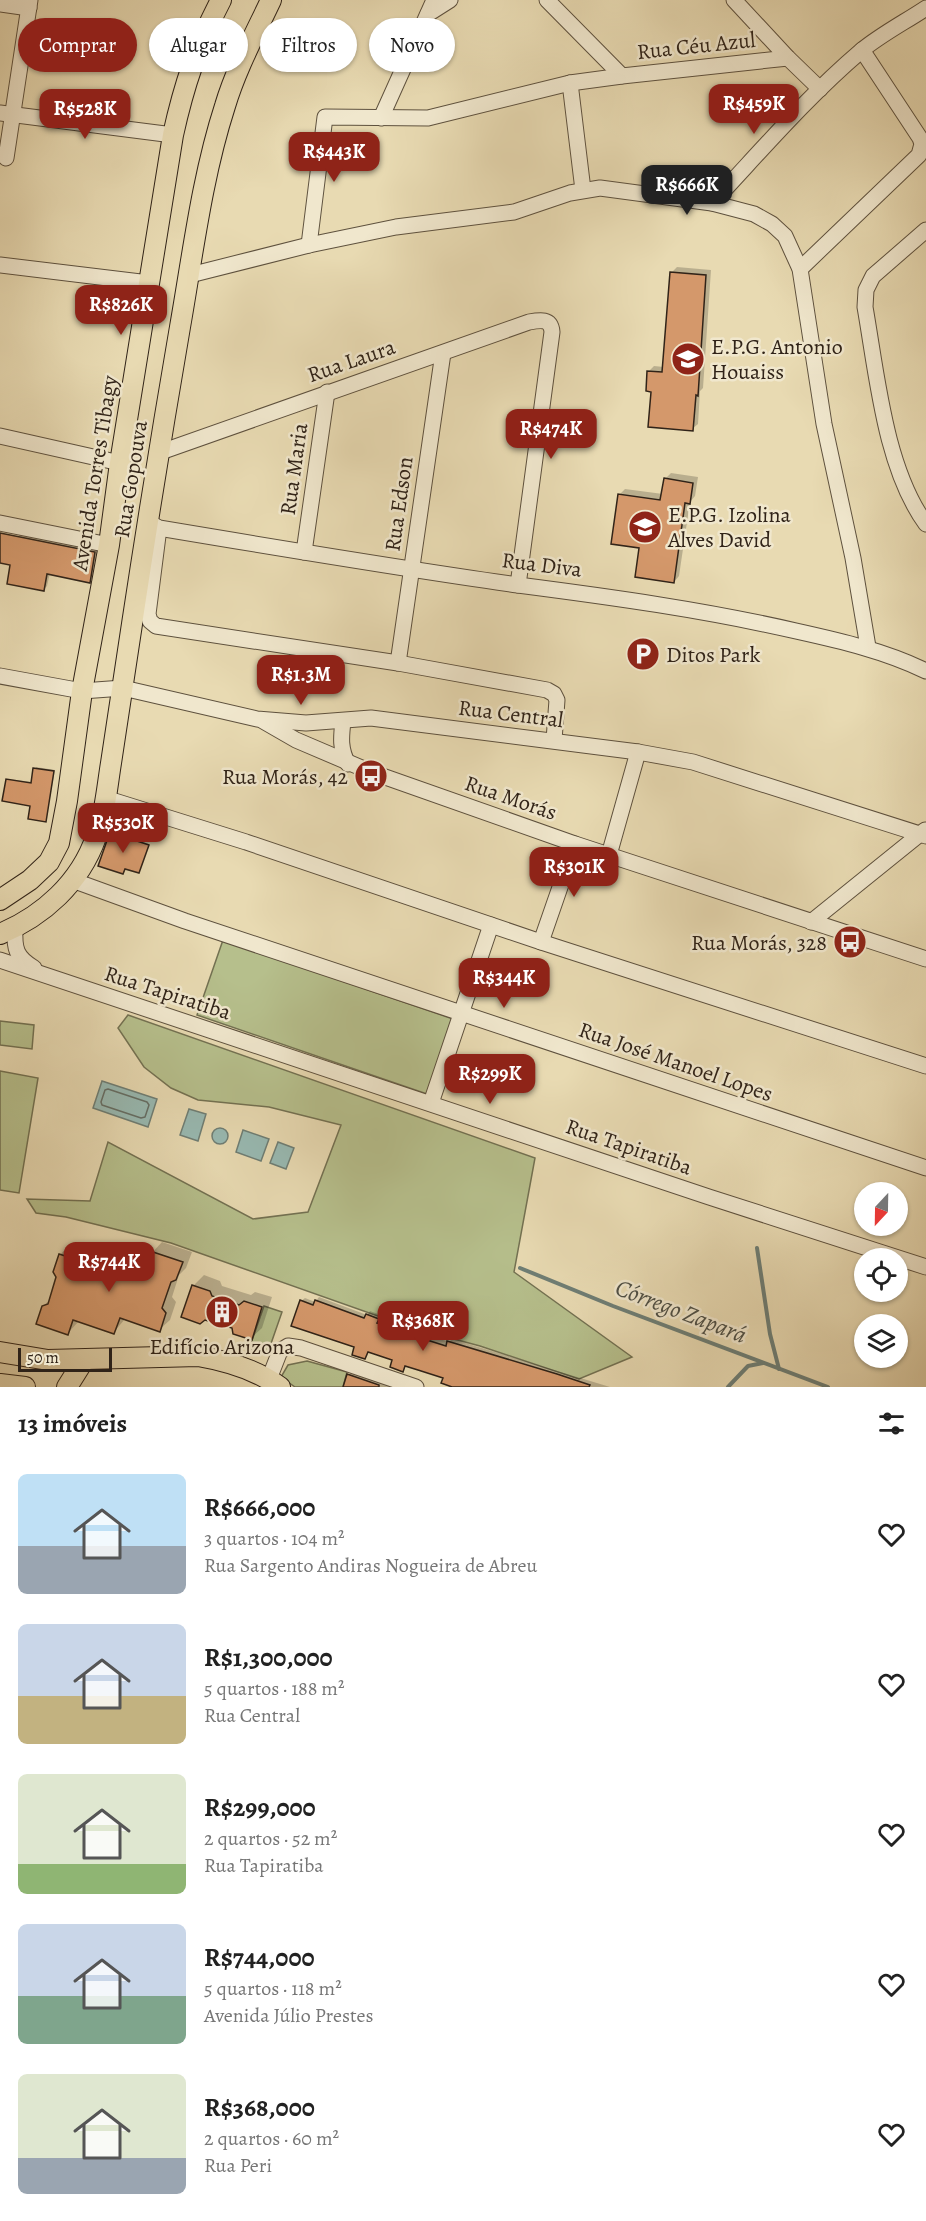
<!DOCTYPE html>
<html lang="pt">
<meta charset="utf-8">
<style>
:root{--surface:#fff;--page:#f2f2f2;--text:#222;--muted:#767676;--accent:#8f2418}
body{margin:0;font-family:Alegreya,serif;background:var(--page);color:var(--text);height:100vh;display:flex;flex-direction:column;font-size:22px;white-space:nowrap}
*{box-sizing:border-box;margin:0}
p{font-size:20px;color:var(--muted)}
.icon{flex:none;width:33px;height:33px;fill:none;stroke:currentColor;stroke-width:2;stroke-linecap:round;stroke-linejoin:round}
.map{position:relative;height:1387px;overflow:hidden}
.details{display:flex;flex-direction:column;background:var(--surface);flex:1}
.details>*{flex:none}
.guide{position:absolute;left:18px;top:18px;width:600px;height:54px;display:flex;gap:12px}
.needle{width:39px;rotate:202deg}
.tools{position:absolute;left:854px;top:1182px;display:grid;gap:12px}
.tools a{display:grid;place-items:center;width:54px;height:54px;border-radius:50%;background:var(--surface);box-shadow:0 2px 4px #0004;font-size:30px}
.scale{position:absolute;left:18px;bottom:15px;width:94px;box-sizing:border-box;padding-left:6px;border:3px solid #302318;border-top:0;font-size:16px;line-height:21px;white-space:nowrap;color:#302318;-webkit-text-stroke:4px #f0e7cd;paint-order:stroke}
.price{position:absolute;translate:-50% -51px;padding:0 14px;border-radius:12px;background:var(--accent);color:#fff;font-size:20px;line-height:39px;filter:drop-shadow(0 2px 3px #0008)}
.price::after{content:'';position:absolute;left:50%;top:36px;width:18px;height:14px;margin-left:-9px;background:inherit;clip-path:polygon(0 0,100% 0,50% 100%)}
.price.selected{background:#222;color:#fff}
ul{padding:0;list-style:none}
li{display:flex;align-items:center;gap:18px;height:150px;padding:0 18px}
li span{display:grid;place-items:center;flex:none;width:168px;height:120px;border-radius:9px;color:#555}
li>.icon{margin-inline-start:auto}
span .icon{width:72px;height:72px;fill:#fffc;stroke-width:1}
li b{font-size:26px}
h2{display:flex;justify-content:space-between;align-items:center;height:72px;padding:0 18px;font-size:26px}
.pill{padding:0 21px;border-radius:27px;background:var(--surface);box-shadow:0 2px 4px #0004;font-size:21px;line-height:54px}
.pill.selected{background:var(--accent);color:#fff}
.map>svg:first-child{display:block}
.green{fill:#b6bf8c;stroke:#737152;stroke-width:1.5}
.water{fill:#98bab3;stroke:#6e7e75;stroke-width:1.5}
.shadow{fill:#0003}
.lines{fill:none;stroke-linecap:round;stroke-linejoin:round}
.shore{stroke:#646e66;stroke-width:1.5}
.stream{stroke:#6e7e75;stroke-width:4}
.building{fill:#d4986b;stroke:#302318;stroke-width:1.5}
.minor-casing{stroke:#5e513e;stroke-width:17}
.major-casing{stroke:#302318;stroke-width:22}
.minor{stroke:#f0e7cd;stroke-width:15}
.major{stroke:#e8dab2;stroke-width:20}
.labels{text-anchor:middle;stroke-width:5;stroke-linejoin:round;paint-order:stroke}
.street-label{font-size:22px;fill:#302318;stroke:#f0e7cd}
.poi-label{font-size:22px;fill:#302318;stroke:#f0e7cd;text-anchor:start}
.water-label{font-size:24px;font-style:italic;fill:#4f5046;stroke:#f0e7cd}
</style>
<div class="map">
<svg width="926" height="1387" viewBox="0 0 926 1387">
<rect width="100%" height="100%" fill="#e8dab2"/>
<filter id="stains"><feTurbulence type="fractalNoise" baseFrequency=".00333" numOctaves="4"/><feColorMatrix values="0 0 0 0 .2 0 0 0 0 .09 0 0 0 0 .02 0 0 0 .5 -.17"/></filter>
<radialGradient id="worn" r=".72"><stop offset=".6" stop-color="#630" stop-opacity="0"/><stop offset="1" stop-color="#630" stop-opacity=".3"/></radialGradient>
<!-- green -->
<g class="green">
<path d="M223 940 453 1019 427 1094 197 1015Z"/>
<path d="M128 1015 535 1158 514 1272 632 1357 579 1379 480 1346 409 1327 171 1243 66 1217 36 1213 27 1199 90 1201 108 1142 253 1219 308 1212 341 1125 269 1107 198 1100 171 1088 144 1067 118 1028Z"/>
<path d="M0 1021 34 1025 32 1049 0 1045Z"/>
<path d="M0 1071 38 1078 19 1193 0 1190Z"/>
<path d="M264 1306 282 1312 267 1355 249 1349Z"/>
<path d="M307 1361 347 1372 343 1387H295L281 1377 288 1365Z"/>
</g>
<!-- water -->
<g class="water">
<path d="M102 1081 157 1099 148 1127 93 1108Z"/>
<path d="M189 1109 206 1114 198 1141 180 1135Z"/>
<circle cx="220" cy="1136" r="8"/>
<path d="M243 1130 269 1139 261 1161 236 1152Z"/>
<path d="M278 1142 294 1148 286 1169 270 1163Z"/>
</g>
<!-- shadow -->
<g class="shadow">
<path d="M677 267 711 270 703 388 700 391 698 424 692 429 653 390 649 371 654 366 664 367 671 273Z"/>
<path d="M671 473 698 477 695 496 690 502 679 576 674 582 641 547 619 495 625 489 663 494 665 479Z"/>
<path d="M21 533 98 549 93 578 89 582 50 573 47 586 43 590 18 537Z"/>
<path d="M36 767 55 770 46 820 7 779 33 782Z"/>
<path d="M113 832 149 844 139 872 126 867 123 872 112 833Z"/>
<path d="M162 1242 192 1252 186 1268 179 1275 172 1297 176 1302 170 1320 159 1330 125 1319 114 1332 79 1321 68 1333 43 1306 51 1299 58 1276 60 1255 70 1244 105 1256 116 1244 150 1255Z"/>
<path d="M204 1275 220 1281 222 1286 251 1295 255 1292 272 1297 262 1328 251 1338 233 1327 193 1286Z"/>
<path d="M319 1297 367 1315 370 1311 381 1315 380 1319 449 1342 452 1339 610 1387H456L443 1382 445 1377 407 1365 403 1370 394 1359 369 1351 365 1358 356 1347 301 1301 305 1298 315 1302Z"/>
<path d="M352 1372 400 1387H344L348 1375Z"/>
</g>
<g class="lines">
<!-- shore -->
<path class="shore" d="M108 1089 147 1102 149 1105 145 1117 141 1118 102 1105 101 1102 105 1090Z"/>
<!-- stream -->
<g class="stream">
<path d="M757 1248 770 1334 779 1369"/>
<path d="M520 1268 613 1306 828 1387"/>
<path d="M728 1387 748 1366 763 1363"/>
</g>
</g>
<!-- building -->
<g class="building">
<path d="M670 272 706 275 698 396 696 395 693 431 648 427 651 392 646 391 647 371 662 372Z"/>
<path d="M664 478 693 483 690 504 685 503 674 583 635 577 639 548 611 544 618 494 660 500Z"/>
<path d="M0 533 95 552 90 583 47 574 44 591 7 584 10 565 0 563Z"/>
<path d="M33 768 54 771 46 822 28 819 30 806 2 801 6 779 31 783Z"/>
<path d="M110 832 149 845 139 873 125 869 123 874 98 866Z"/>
<path d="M150 1251 183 1262 176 1280 171 1282 162 1308 166 1313 160 1332 120 1318 114 1334 73 1320 68 1335 36 1324 42 1306 48 1304 56 1277 53 1272 59 1254 100 1267 104 1254 145 1267Z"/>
<path d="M192 1285 210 1291 212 1296 239 1305 244 1301 262 1307 252 1340 233 1334 232 1328 205 1320 200 1324 181 1317Z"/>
<path d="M300 1300 313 1305 315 1300 364 1318 366 1314 379 1319 377 1323 427 1340 446 1346 447 1341 557 1374 590 1385 589 1387H452L441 1383 443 1378 418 1370 405 1366 403 1372 390 1367 392 1360 368 1352 365 1359 352 1355 354 1347 291 1326Z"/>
<path d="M347 1374 379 1385V1387H343Z"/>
</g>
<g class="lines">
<defs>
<g id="minor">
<path d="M547 0 622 76"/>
<path d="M734 0 788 58 820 89"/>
<path d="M0 4 29 8"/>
<path d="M428 14 450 0"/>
<path d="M570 83 583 190"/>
<path d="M0 113 173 135"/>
<path d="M381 118 434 0"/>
<path d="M6 158 30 0"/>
<path d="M712 203C760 152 807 97 861 51 880 35 905 22 926 8"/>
<path d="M926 230 873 276 866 290 865 307C877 375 885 468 926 524"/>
<path d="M309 245 325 117 428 118 570 83 622 76 788 58"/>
<path d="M0 265 149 283"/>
<path d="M800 269 919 155 922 144 920 138 862 50"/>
<path d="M190 275 309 245 396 227 514 212 570 193 600 188 712 203 754 214 772 224 785 236 800 269 824 424 853 558 868 647"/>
<path d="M0 436 120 463"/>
<path d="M158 453 529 322C540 320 551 318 552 332L518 585"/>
<path d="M147 521 159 528C278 548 398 568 518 585 611 597 705 610 796 631 841 641 885 651 926 671"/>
<path d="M0 523 109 545"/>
<path d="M159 528 148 614 150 621 156 626 398 663 547 690 554 694 557 700 554 740"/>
<path d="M304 552 327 392"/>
<path d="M398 663 443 353"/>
<path d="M0 676 82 691 123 688 257 719 306 723 371 718 638 752 693 762 926 836"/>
<path d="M263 721 296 740 371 772 575 844 926 959"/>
<path d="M343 721C341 738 340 749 348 764"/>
<path d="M105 798 246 842 541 942 926 1066"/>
<path d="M609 855 638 752"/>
<path d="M72 880 185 921 926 1168"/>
<path d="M811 922 925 830"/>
<path d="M15 928C14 949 16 957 34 968"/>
<path d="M541 942 575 844"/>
<path d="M0 960 709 1197 926 1267"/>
<path d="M431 1103 491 925"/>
<path d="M269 1379 280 1351 288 1346 301 1348 416 1387"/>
</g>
<g id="major">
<path d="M0 900 30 880 49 862 59 843 67 801 82 691 109 545 120 463 173 135C184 85 197 46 221 0"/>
<path d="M0 934C43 916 80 883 96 837 105 814 107 788 111 763 118 717 125 671 132 624 147 525 163 426 180 327 193 253 202 177 225 106 236 69 255 34 271 0"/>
<path d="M0 1352 48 1360 198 1356C227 1361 257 1370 280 1387"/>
<path d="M0 1384 25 1387"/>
<path d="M67 1387 84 1360"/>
</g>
</defs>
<!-- minor casing -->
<use href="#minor" class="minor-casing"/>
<!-- major casing -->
<use href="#major" class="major-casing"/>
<!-- minor -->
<use href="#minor" class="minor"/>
<!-- major -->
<use href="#major" class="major"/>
</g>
<!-- icons -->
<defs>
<symbol id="school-disc" viewBox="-11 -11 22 22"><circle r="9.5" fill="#8f2418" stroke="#f0e7cd"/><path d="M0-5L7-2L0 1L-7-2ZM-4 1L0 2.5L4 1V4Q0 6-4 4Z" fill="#fff"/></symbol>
<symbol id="parking-disc" viewBox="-11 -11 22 22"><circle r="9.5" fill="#8f2418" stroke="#f0e7cd"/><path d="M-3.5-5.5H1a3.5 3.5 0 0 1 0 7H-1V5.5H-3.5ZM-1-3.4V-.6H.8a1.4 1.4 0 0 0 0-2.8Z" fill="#fff"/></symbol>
<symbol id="bus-disc" viewBox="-11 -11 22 22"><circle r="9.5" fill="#8f2418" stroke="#f0e7cd"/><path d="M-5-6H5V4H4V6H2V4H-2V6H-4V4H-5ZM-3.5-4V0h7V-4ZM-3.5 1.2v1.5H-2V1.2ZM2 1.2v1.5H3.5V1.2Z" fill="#fff"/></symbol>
<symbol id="building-disc" viewBox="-11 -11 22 22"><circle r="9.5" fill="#8f2418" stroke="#f0e7cd"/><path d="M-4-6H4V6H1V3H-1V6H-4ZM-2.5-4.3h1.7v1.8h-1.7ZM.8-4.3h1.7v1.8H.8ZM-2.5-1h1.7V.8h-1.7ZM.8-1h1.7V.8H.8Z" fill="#fff"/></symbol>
</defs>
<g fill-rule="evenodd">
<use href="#school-disc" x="669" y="340" width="38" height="38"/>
<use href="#school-disc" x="626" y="508" width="38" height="38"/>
<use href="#parking-disc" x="624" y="635" width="38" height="38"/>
<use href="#bus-disc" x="352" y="757" width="38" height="38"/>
<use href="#bus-disc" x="831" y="923" width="38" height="38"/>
<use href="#building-disc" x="203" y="1293" width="38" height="38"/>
</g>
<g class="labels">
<!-- street labels -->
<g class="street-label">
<text transform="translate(696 45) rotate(-6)" y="8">Rua Céu Azul</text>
<text transform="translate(351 360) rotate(-19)" y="8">Rua Laura</text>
<text transform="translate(293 469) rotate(-82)" y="8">Rua Maria</text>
<text transform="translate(94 473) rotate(-81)" y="8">Avenida Torres Tibagy</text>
<text transform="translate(130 479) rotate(-81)" y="8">Rua Gopouva</text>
<text transform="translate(398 504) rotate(-82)" y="8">Rua Edson</text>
<text transform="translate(542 564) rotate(7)" y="8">Rua Diva</text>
<text transform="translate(511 713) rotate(7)" y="8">Rua Central</text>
<text transform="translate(511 797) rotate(19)" y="8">Rua Morás</text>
<text transform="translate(168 992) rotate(18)" y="8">Rua Tapiratiba</text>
<text transform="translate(676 1061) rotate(19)" y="8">Rua José Manoel Lopes</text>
<text transform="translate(629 1146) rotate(19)" y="8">Rua Tapiratiba</text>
</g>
<!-- poi labels -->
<g class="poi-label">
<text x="711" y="354">E.P.G. Antonio<tspan x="711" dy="25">Houaiss</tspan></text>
<text x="668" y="522">E.P.G. Izolina<tspan x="668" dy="25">Alves David</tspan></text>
<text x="666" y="662">Ditos Park</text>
<text x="348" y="784" text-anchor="end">Rua Morás, 42</text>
<text x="827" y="950" text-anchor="end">Rua Morás, 328</text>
<text x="222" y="1354" text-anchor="middle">Edifício Arizona</text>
</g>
<!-- water labels -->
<g class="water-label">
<text transform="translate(681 1311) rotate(21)" y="8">Córrego Zapará</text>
</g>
</g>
<rect width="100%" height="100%" filter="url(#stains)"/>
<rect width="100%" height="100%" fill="url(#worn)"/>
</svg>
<div class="tools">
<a><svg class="needle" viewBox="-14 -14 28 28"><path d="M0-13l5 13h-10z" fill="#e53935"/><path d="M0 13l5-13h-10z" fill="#767676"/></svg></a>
<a><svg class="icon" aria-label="locate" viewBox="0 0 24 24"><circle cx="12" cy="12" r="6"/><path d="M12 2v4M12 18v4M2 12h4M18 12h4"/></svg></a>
<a><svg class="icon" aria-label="layers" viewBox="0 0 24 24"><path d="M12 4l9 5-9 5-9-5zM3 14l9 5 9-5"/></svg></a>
</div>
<div class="scale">50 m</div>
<b class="price" style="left:754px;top:135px">R$459K</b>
<b class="price" style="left:85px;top:140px">R$528K</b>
<b class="price" style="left:334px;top:183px">R$443K</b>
<b class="price selected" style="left:687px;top:216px">R$666K</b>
<b class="price" style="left:121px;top:336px">R$826K</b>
<b class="price" style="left:551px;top:460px">R$474K</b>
<b class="price" style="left:301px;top:706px">R$1.3M</b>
<b class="price" style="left:123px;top:854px">R$530K</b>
<b class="price" style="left:574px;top:898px">R$301K</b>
<b class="price" style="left:504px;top:1009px">R$344K</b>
<b class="price" style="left:490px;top:1105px">R$299K</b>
<b class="price" style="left:109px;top:1293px">R$744K</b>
<b class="price" style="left:423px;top:1352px">R$368K</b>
<div class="guide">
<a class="pill selected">Comprar</a>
<a class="pill">Alugar</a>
<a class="pill">Filtros</a>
<a class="pill">Novo</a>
</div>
</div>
<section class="details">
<h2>13 imóveis<svg class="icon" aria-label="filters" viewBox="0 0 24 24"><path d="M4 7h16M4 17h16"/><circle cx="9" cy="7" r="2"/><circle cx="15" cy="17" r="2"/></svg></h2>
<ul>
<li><span style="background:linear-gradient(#bfe0f5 60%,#9aa5b1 0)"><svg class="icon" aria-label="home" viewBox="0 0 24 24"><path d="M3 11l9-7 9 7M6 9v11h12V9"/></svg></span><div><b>R$666,000</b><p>3 quartos · 104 m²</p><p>Rua Sargento Andiras Nogueira de Abreu</p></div><svg class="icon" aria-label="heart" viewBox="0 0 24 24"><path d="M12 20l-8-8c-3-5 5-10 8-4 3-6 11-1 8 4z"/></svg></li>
<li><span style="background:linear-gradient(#c9d6e8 60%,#c2b280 0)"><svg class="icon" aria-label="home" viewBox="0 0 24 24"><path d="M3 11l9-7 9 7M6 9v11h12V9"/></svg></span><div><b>R$1,300,000</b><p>5 quartos · 188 m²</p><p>Rua Central</p></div><svg class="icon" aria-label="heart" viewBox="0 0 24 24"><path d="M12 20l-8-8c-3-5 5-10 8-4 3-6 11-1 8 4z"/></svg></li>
<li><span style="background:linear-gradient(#dfe7d0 75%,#8fb573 0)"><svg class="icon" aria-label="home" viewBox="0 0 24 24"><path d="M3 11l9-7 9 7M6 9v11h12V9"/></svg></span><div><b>R$299,000</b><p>2 quartos · 52 m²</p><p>Rua Tapiratiba</p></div><svg class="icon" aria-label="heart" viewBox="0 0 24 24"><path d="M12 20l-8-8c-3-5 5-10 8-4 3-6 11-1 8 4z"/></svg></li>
<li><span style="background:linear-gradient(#c9d6e8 60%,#7fa58c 0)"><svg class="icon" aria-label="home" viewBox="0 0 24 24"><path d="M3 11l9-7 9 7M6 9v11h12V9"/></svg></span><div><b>R$744,000</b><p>5 quartos · 118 m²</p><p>Avenida Júlio Prestes</p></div><svg class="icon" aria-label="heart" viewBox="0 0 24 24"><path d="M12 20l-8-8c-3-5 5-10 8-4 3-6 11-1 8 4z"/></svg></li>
<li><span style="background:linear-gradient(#dfe7d0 70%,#9aa5b1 0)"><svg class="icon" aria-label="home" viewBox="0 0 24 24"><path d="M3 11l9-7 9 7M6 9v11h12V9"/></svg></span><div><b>R$368,000</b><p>2 quartos · 60 m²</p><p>Rua Peri</p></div><svg class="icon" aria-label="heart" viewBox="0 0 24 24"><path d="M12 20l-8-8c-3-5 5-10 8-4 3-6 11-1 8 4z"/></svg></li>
</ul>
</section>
